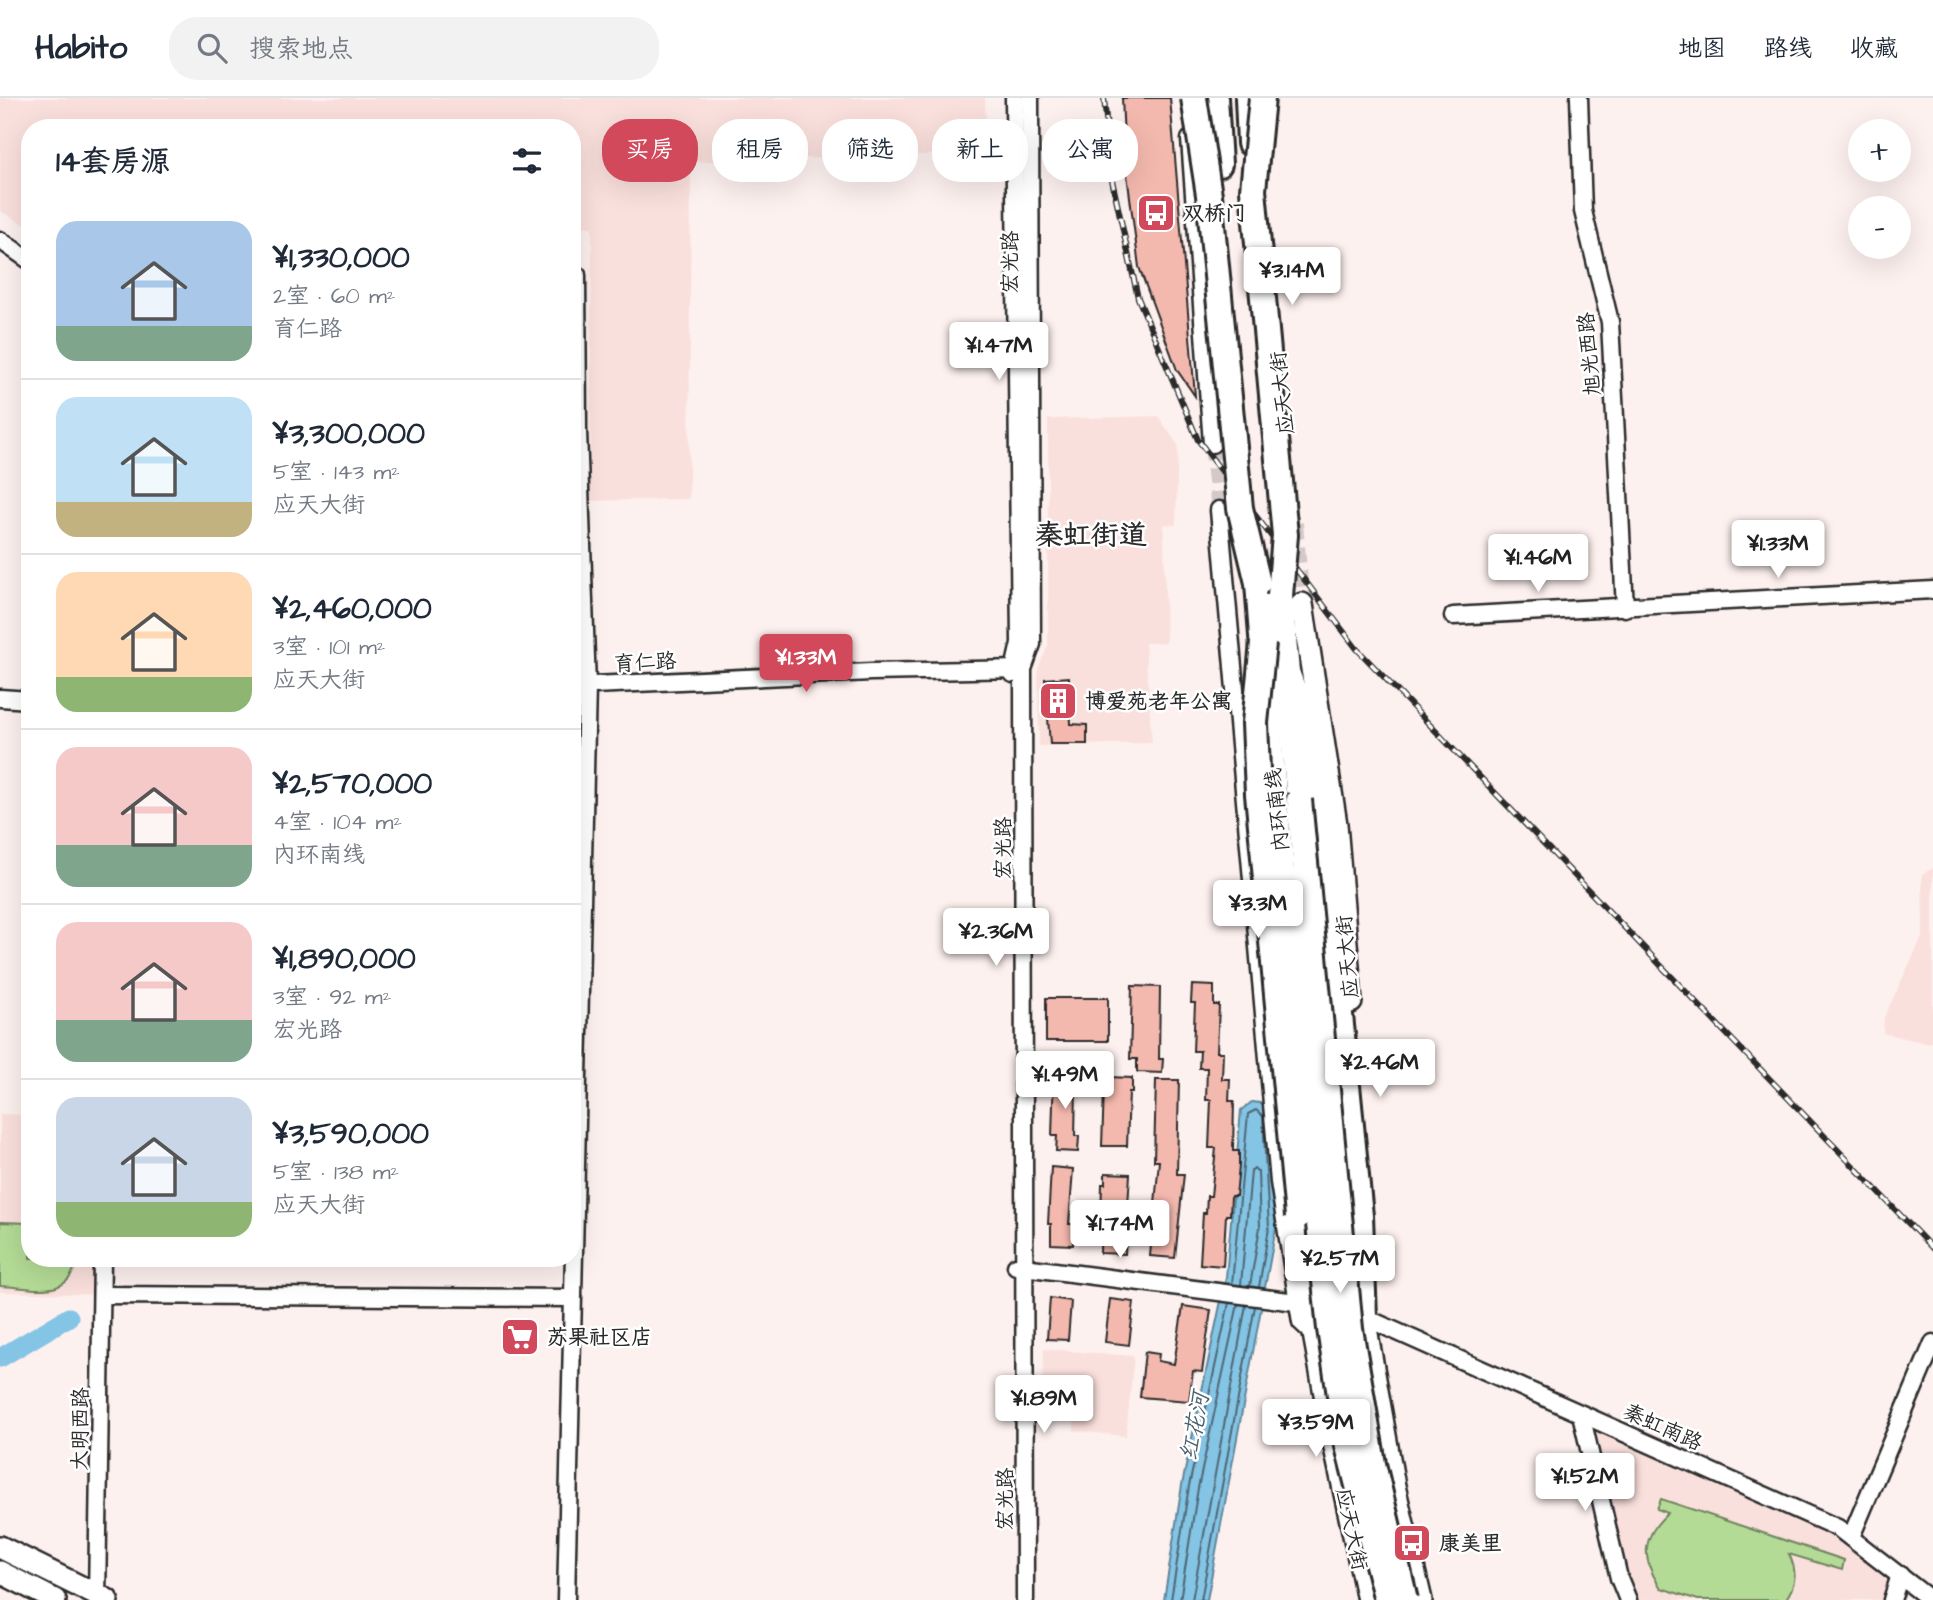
<!DOCTYPE html>
<html lang="zh">
<meta charset="utf-8">
<style>
:root{--surface:#fff;--page:#f2f2f3;--text:#1f2937;--muted:#747a83;--line:#e0e1e3;--accent:#d1495b}
body{margin:0;font-family:"Architects Daughter","LXGW WenKai TC",sans-serif;background:var(--page);color:var(--text);height:100vh;display:flex;flex-direction:column;font-size:26px;white-space:nowrap}
*{box-sizing:border-box;margin:0}
p{font-size:23px;color:var(--muted)}
.icon{flex:none;width:38px;height:38px;fill:none;stroke:currentColor;stroke-width:2;stroke-linecap:round;stroke-linejoin:round}
.map{position:relative;flex:1;overflow:hidden}
.details{position:absolute;left:21px;top:21px;width:560px;height:1148px;display:flex;flex-direction:column;background:var(--surface);border-radius:28px;box-shadow:0 7px 28px #0002}
.details>*{flex:none}
.guide{position:absolute;left:602px;top:21px;width:665px;height:63px;display:flex;gap:14px}
.buttons{position:absolute;left:1848px;top:21px;display:grid;gap:14px}
.buttons a{display:grid;place-items:center;width:63px;height:63px;border-radius:50%;background:var(--surface);box-shadow:0 7px 28px #0002;font-size:35px}
.price{position:absolute;translate:-50% -60px;padding:0 16px;border-radius:7px;background:#fff;color:#222;font-size:23px;line-height:46px;filter:drop-shadow(0 2px 4px #0008)}
.price::after{content:'';position:absolute;left:50%;top:42px;width:21px;height:16px;margin-left:-10px;background:inherit;clip-path:polygon(0 0,100% 0,50% 100%)}
.price.on{background:var(--accent);color:#fff}
ul{padding:0;list-style:none}
li{display:flex;align-items:center;gap:21px;height:175px;padding:0 35px}
li+li{border-top:2px solid var(--line)}
li span{display:grid;place-items:center;flex:none;width:196px;height:140px;border-radius:21px;color:#555}
li>.icon{margin-inline-start:auto}
span .icon{width:84px;height:84px;fill:#fffc;stroke-width:1}
li b{font-size:30px}
h2{display:flex;justify-content:space-between;align-items:center;height:84px;padding:0 35px;font-size:30px}
.chip{padding:0 24px;border-radius:28px;background:var(--surface);box-shadow:0 7px 28px #0002;font-size:24px;line-height:63px}
.chip.on{background:var(--accent);color:#fff}
header{display:flex;align-items:center;gap:42px;box-sizing:border-box;height:98px;padding:0 35px;background:var(--surface);border-bottom:2px solid var(--line)}
header strong{font-size:33px}
nav{display:flex;gap:38px;margin-inline-start:auto;font-size:24px}
.search{width:490px;height:63px;background:var(--page);display:flex;align-items:center;gap:18px;box-sizing:border-box;padding:0 24px;border-radius:28px;color:var(--muted);font-size:26px}
.map>svg:first-child{display:block}
.built{fill:#fae0dc}
.green{fill:#b4db96;stroke:#708360;stroke-width:2}
.water{fill:#84c4e5;stroke:#60879b;stroke-width:2}
.lines{fill:none;stroke-linecap:round;stroke-linejoin:round}
.shore{stroke:#4f6875;stroke-width:2}
.river{stroke:#84c4e5;stroke-width:19}
.building{fill:#f4b9ae;stroke:#2b2b2b;stroke-width:2}
.minor-tunnel{stroke:#d3c9c8;stroke-width:16;stroke-dasharray:16 8;stroke-linecap:butt}
.minor-casing{stroke:#2b2b2b;stroke-width:21}
.major-casing{stroke:#2b2b2b;stroke-width:26}
.highway-casing{stroke:#2b2b2b;stroke-width:30}
.minor{stroke:#fff;stroke-width:16}
.major{stroke:#fff;stroke-width:21}
.highway{stroke:#fff;stroke-width:24}
.rail-casing{stroke:#2b2b2b;stroke-width:6}
.rail{stroke:#fff;stroke-width:3.5;stroke-dasharray:10;stroke-linecap:butt}
.highway-bridge-casing{stroke:#2b2b2b;stroke-width:30;stroke-linecap:butt}
.highway-bridge{stroke:#fff;stroke-width:24}
.labels{text-anchor:middle;stroke-width:5;stroke-linejoin:round;paint-order:stroke}
.poi-label{font-size:21px;font-weight:bold;fill:#2b2b2b;stroke:#fff;text-anchor:start}
.street-label{font-size:21px;fill:#2b2b2b;stroke:#fff}
.water-label{font-size:23px;font-style:italic;fill:#4a616c;stroke:#fff}
.district-label{font-size:28px;font-weight:bold;fill:#2b2b2b;stroke:#fff}
</style>
<header>
<strong>Habito</strong>
<div class="search"><svg class="icon" aria-label="search" viewBox="0 0 24 24"><circle cx="10" cy="10" r="6"/><path d="M15 15l6 6"/></svg>搜索地点</div>
<nav><a>地图</a><a>路线</a><a>收藏</a></nav>
</header>
<div class="map">
<svg width="1933" height="1502" viewBox="0 0 1933 1502">
<rect width="100%" height="100%" fill="#fdf1ef"/>
<filter id="ink" filterUnits="userSpaceOnUse"><feTurbulence type="fractalNoise" baseFrequency=".0143" numOctaves="2"/><feDisplacementMap in="SourceGraphic" scale="14" xChannelSelector="R" yChannelSelector="G"/><feConvolveMatrix kernelMatrix="1 2 1 2 8 2 1 2 1" color-interpolation-filters="sRGB"/></filter>
<g filter="url(#ink)">
<!-- built -->
<g class="built">
<path d="M0 0H985L987 55 691 64 689 401 590 403 592 129 572 128V30H30V130L0 113Z"/>
<path d="M1158 318 1178 347 1176 427 1164 426 1166 545H1145L1152 645 1039 648 1038 571 1048 547V321Z"/>
<path d="M1933 770V944L1925 945 1883 935 1884 919 1923 837 1922 776Z"/>
<path d="M0 1016 30 1017V1160H102V1197L0 1194Z"/>
<path d="M1044 1251 1134 1258 1126 1338 1074 1333V1321L1051 1317 1042 1307Z"/>
<path d="M1581 1316 1838 1430 1900 1477 1892 1502H1628Z"/>
</g>
<!-- green -->
<g class="green">
<path d="M0 1124 30 1125V1160H76C73 1203 31 1189 0 1188Z"/>
<path d="M1661 1401 1844 1462 1842 1472 1789 1456C1797 1473 1797 1486 1785 1502H1698L1661 1490C1641 1461 1641 1439 1668 1415L1657 1411Z"/>
</g>
<!-- water -->
<path class="water" d="M1252 1004 1260 1005 1269 1013 1276 1130 1207 1502H1164L1182 1387 1226 1179 1241 1012Z"/>
<g class="lines">
<!-- shore -->
<g class="shore">
<path d="M1232 1186 1248 1016 1256 1012 1263 1018 1269 1130 1259 1189"/>
<path d="M1241 1187 1251 1073 1254 1070 1258 1074 1260 1129 1250 1188"/>
<path d="M1171 1502 1189 1388 1229 1205"/>
<path d="M1180 1502 1198 1390 1238 1206"/>
<path d="M1192 1502 1246 1207"/>
<path d="M1201 1502 1255 1208"/>
</g>
<!-- river -->
<path class="river" d="M0 1260 69 1219"/>
</g>
<!-- building -->
<g class="building">
<path d="M1122 0H1170L1195 298 1177 272 1139 169 1125 61Z"/>
<path d="M1069 579 1071 626 1087 627V646H1050L1045 581Z"/>
<path d="M1192 887 1214 888V907H1219L1217 954H1223L1222 981H1230L1229 1003H1234L1233 1053H1239V1067L1236 1098H1231L1230 1117H1226L1223 1168 1200 1166 1203 1115H1206L1207 1098H1211L1216 1050H1209L1211 1002H1206L1207 970H1199L1200 953H1193L1195 905H1191Z"/>
<path d="M1132 888 1160 889 1159 961H1163L1162 975 1137 974V961H1130Z"/>
<rect x="1046" y="900" width="62" height="43"/>
<path d="M1054 974 1081 975 1080 990H1076L1075 1038H1079L1078 1054 1056 1053 1057 1038H1052Z"/>
<path d="M1108 979 1132 980V994H1129L1127 1048H1102L1104 991H1108Z"/>
<path d="M1156 982H1179L1177 1076H1184L1175 1160 1150 1158 1159 1063H1154Z"/>
<path d="M1051 1069 1073 1071 1069 1126H1074L1073 1147 1051 1146V1126H1048Z"/>
<path d="M1105 1075 1130 1076 1125 1156 1100 1155 1102 1086H1105Z"/>
<path d="M1050 1200 1071 1203 1068 1242 1047 1241Z"/>
<path d="M1110 1201 1134 1204 1129 1247 1105 1244Z"/>
<path d="M1183 1208 1211 1212 1202 1274 1193 1273 1189 1303 1140 1299 1145 1254 1159 1256 1158 1263 1174 1266Z"/>
</g>
<g class="lines">
<!-- minor-tunnel -->
<g class="minor-tunnel">
<path d="M1212 346 1219 412"/>
<path d="M1295 425 1302 506"/>
</g>
<defs>
<g id="minor">
<path d="M1579 0 1583 113 1610 224 1625 510"/>
<path d="M1190 41 1212 346"/>
<path d="M0 142 30 163"/>
<path d="M1219 412 1279 1084 1301 1224 1314 1236"/>
<path d="M1453 518 1933 492"/>
<path d="M1013 576 1020 545 1014 0"/>
<path d="M572 588 871 574 1021 571"/>
<path d="M0 600 30 602"/>
<path d="M1016 1168 1296 1204"/>
<path d="M102 1197 572 1200"/>
<path d="M1356 1218 1364 1219 1838 1430 1931 1502"/>
<path d="M1581 1316 1619 1480 1628 1502"/>
<path d="M1851 1439 1933 1245"/>
<path d="M97 1502 102 1160"/>
<path d="M566 1502 587 588 578 333 577 177"/>
<path d="M1025 1502 1023 571 1032 546 1030 0"/>
<path d="M1892 1502 1900 1477"/>
</g>
<g id="major">
<path d="M1302 506 1336 726 1351 904"/>
<path d="M1309 1195 1314 1236 1334 1345 1368 1502"/>
<path d="M1365 1202 1364 1219 1394 1388 1421 1502"/>
<path d="M0 1449 107 1502"/>
<path d="M0 1474 55 1502"/>
</g>
<g id="highway">
<path d="M1215 0 1219 66"/>
<path d="M1248 0 1250 45"/>
<path d="M1258 485 1274 696"/>
<path d="M1280 498 1299 702"/>
<path d="M1287 574 1313 646 1360 1118 1364 1219"/>
<path d="M1298 1118 1310 1212"/>
</g>
</defs>
<!-- minor casing -->
<use href="#minor" class="minor-casing"/>
<!-- major casing -->
<use href="#major" class="major-casing"/>
<!-- highway casing -->
<use href="#highway" class="highway-casing"/>
<!-- minor -->
<use href="#minor" class="minor"/>
<!-- major -->
<use href="#major" class="major"/>
<!-- highway -->
<use href="#highway" class="highway"/>
<defs>
<path id="rail" d="M1104 0 1112 82 1138 200 1198 342 1357 551 1933 1151"/>
</defs>
<!-- rail casing -->
<use href="#rail" class="rail-casing"/>
<!-- rail -->
<use href="#rail" class="rail"/>
<defs>
<g id="highway-bridge">
<path d="M1194 0 1209 97 1240 410 1258 485"/>
<path d="M1262 0 1253 92 1285 437 1280 498"/>
<path d="M1263 545 1255 625 1258 696 1298 1118"/>
<path d="M1274 696 1330 1231 1347 1344 1387 1502"/>
<path d="M1299 702 1350 1231 1373 1366 1405 1502"/>
</g>
</defs>
<!-- highway-bridge casing -->
<use href="#highway-bridge" class="highway-bridge-casing"/>
<!-- highway-bridge -->
<use href="#highway-bridge" class="highway-bridge"/>
</g>
</g>
<!-- icons -->
<defs>
<symbol id="bus-square" viewBox="-11 -11 22 22"><rect x="-9" y="-9" width="18" height="18" rx="4" fill="#d1495b" stroke="#fff"/><path d="M-5-6H5V4H4V6H2V4H-2V6H-4V4H-5ZM-3.5-4V0h7V-4ZM-3.5 1.2v1.5H-2V1.2ZM2 1.2v1.5H3.5V1.2Z" fill="#fff"/></symbol>
<symbol id="building-square" viewBox="-11 -11 22 22"><rect x="-9" y="-9" width="18" height="18" rx="4" fill="#d1495b" stroke="#fff"/><path d="M-4-6H4V6H1V3H-1V6H-4ZM-2.5-4.3h1.7v1.8h-1.7ZM.8-4.3h1.7v1.8H.8ZM-2.5-1h1.7V.8h-1.7ZM.8-1h1.7V.8H.8Z" fill="#fff"/></symbol>
<symbol id="supermarket-square" viewBox="-11 -11 22 22"><rect x="-9" y="-9" width="18" height="18" rx="4" fill="#d1495b" stroke="#fff"/><path d="M-6-5.5h2.5l.6 2H6L4.5 2H-2.5L-4.4-4H-6ZM-1.5 3.2a1.3 1.3 0 1 0 .1 0ZM3 3.2a1.3 1.3 0 1 0 .1 0Z" fill="#fff"/></symbol>
</defs>
<g fill-rule="evenodd">
<use href="#bus-square" x="1134" y="93" width="44" height="44"/>
<use href="#building-square" x="1036" y="581" width="44" height="44"/>
<use href="#supermarket-square" x="498" y="1217" width="44" height="44"/>
<use href="#bus-square" x="1390" y="1423" width="44" height="44"/>
</g>
<g class="labels">
<!-- poi labels -->
<g class="poi-label">
<text x="1183" y="122">双桥门</text>
<text x="1085" y="610">博爱苑老年公寓</text>
<text x="547" y="1246">苏果社区店</text>
<text x="1439" y="1452">康美里</text>
</g>
<!-- street labels -->
<g class="street-label">
<text transform="translate(1010 164) rotate(-90)" y="7">宏光路</text>
<text transform="translate(1589 256) rotate(-95)" y="7">旭光西路</text>
<text transform="translate(1282 295) rotate(-96)" y="7">应天大街</text>
<text transform="translate(645 564) rotate(-3)" y="7">育仁路</text>
<text transform="translate(1277 712) rotate(-96)" y="7">内环南线</text>
<text transform="translate(1003 750) rotate(-90)" y="7">宏光路</text>
<text transform="translate(1347 859) rotate(-95)" y="7">应天大街</text>
<text transform="translate(1663 1329) rotate(24)" y="7">秦虹南路</text>
<text transform="translate(80 1331) rotate(-89)" y="7">大明西路</text>
<text transform="translate(1005 1401) rotate(-90)" y="7">宏光路</text>
<text transform="translate(1352 1431) rotate(78)" y="7">应天大街</text>
</g>
<!-- water labels -->
<g class="water-label">
<text transform="translate(1194 1328) rotate(-79)" y="8">红花河</text>
</g>
<!-- district labels -->
<g class="district-label">
<text x="1091" y="446">秦虹街道</text>
</g>
</g>
</svg>
<div class="buttons">
<a>+</a>
<a>−</a>
</div>
<b class="price" style="left:1292px;top:209px">¥3.14M</b>
<b class="price" style="left:999px;top:284px">¥1.47M</b>
<b class="price" style="left:1778px;top:482px">¥1.33M</b>
<b class="price" style="left:1538px;top:496px">¥1.46M</b>
<b class="price on" style="left:806px;top:596px">¥1.33M</b>
<b class="price" style="left:1258px;top:842px">¥3.3M</b>
<b class="price" style="left:996px;top:870px">¥2.36M</b>
<b class="price" style="left:1380px;top:1001px">¥2.46M</b>
<b class="price" style="left:1065px;top:1013px">¥1.49M</b>
<b class="price" style="left:1120px;top:1162px">¥1.74M</b>
<b class="price" style="left:1340px;top:1197px">¥2.57M</b>
<b class="price" style="left:1044px;top:1337px">¥1.89M</b>
<b class="price" style="left:1316px;top:1361px">¥3.59M</b>
<b class="price" style="left:1585px;top:1415px">¥1.52M</b>
<div class="guide">
<a class="chip on">买房</a>
<a class="chip">租房</a>
<a class="chip">筛选</a>
<a class="chip">新上</a>
<a class="chip">公寓</a>
</div>
<section class="details">
<h2>14套房源<svg class="icon" aria-label="filters" viewBox="0 0 24 24"><path d="M4 7h16M4 17h16"/><circle cx="9" cy="7" r="2"/><circle cx="15" cy="17" r="2"/></svg></h2>
<ul>
<li><span style="background:linear-gradient(#a9c7e8 75%,#7fa58c 0)"><svg class="icon" aria-label="home" viewBox="0 0 24 24"><path d="M3 11l9-7 9 7M6 9v11h12V9"/></svg></span><div><b>¥1,330,000</b><p>2室 · 60 m²</p><p>育仁路</p></div></li>
<li><span style="background:linear-gradient(#bfe0f5 75%,#c2b280 0)"><svg class="icon" aria-label="home" viewBox="0 0 24 24"><path d="M3 11l9-7 9 7M6 9v11h12V9"/></svg></span><div><b>¥3,300,000</b><p>5室 · 143 m²</p><p>应天大街</p></div></li>
<li><span style="background:linear-gradient(#ffd9b3 75%,#8fb573 0)"><svg class="icon" aria-label="home" viewBox="0 0 24 24"><path d="M3 11l9-7 9 7M6 9v11h12V9"/></svg></span><div><b>¥2,460,000</b><p>3室 · 101 m²</p><p>应天大街</p></div></li>
<li><span style="background:linear-gradient(#f6c9c9 70%,#7fa58c 0)"><svg class="icon" aria-label="home" viewBox="0 0 24 24"><path d="M3 11l9-7 9 7M6 9v11h12V9"/></svg></span><div><b>¥2,570,000</b><p>4室 · 104 m²</p><p>内环南线</p></div></li>
<li><span style="background:linear-gradient(#f6c9c9 70%,#7fa58c 0)"><svg class="icon" aria-label="home" viewBox="0 0 24 24"><path d="M3 11l9-7 9 7M6 9v11h12V9"/></svg></span><div><b>¥1,890,000</b><p>3室 · 92 m²</p><p>宏光路</p></div></li>
<li><span style="background:linear-gradient(#c9d6e8 75%,#8fb573 0)"><svg class="icon" aria-label="home" viewBox="0 0 24 24"><path d="M3 11l9-7 9 7M6 9v11h12V9"/></svg></span><div><b>¥3,590,000</b><p>5室 · 138 m²</p><p>应天大街</p></div></li>
</ul>
</section>
</div>
